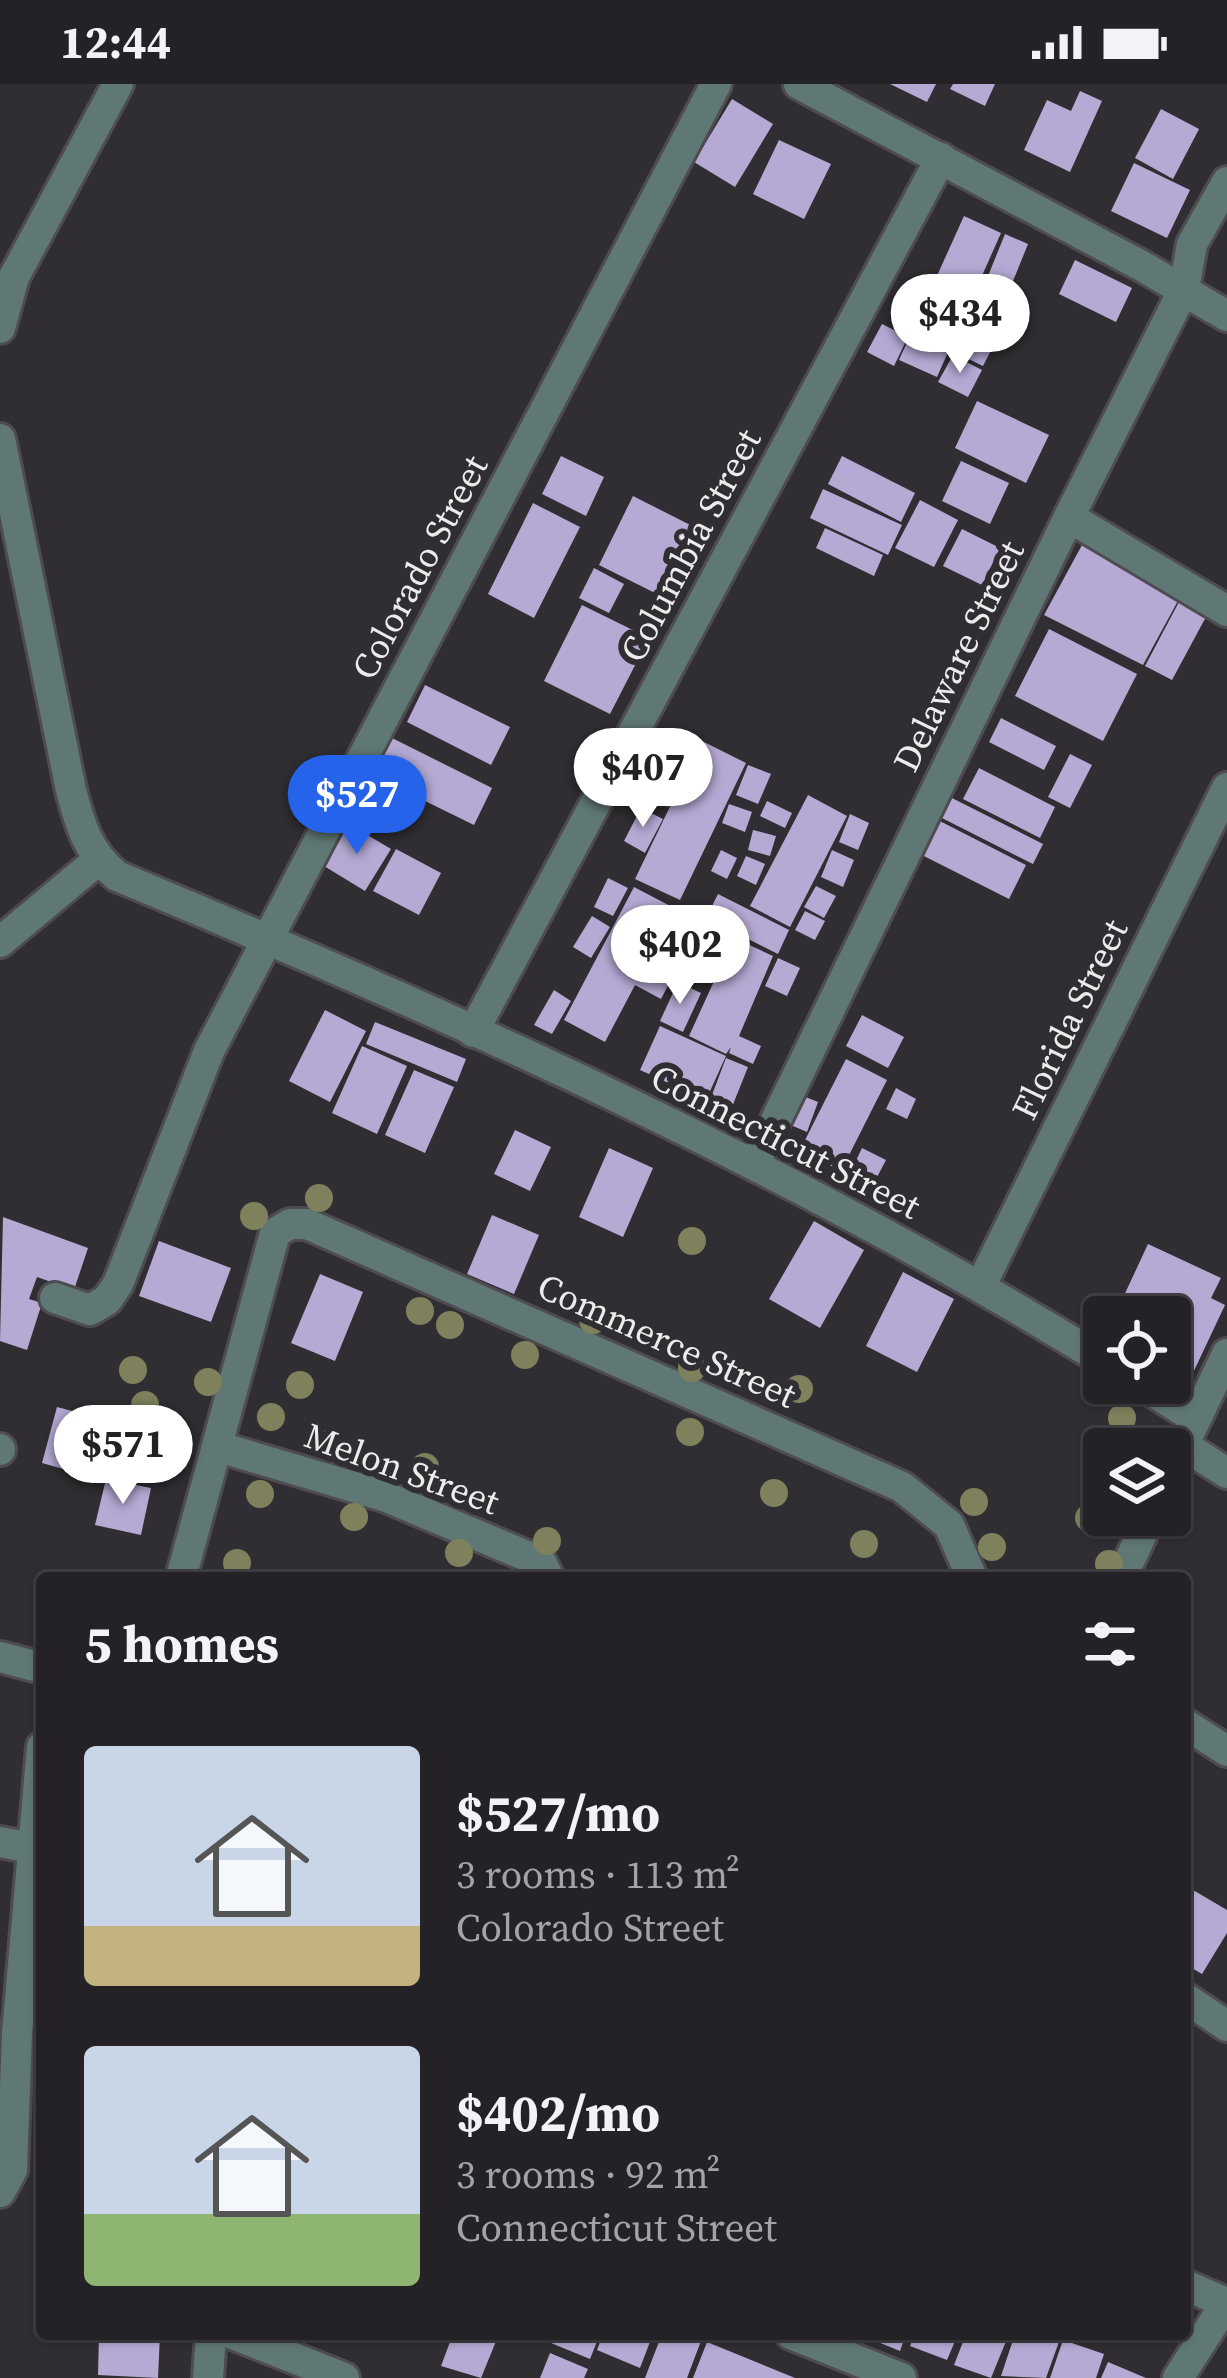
<!DOCTYPE html>
<meta charset="utf-8">
<style>
:root{--surface:#242226;--page:#2c2a2e;--text:#f1f3f6;--muted:#a3a4a7;--line:#413f43;--accent:#2563eb}
body{margin:0;font-family:"Source Serif 4",serif;background:var(--page);color:var(--text);height:100vh;display:flex;flex-direction:column;font-size:45px;white-space:nowrap}
*{box-sizing:border-box;margin:0}
p{font-size:39px;color:var(--muted)}
.icon{flex:none;width:66px;height:66px;fill:none;stroke:currentColor;stroke-width:2;stroke-linecap:round;stroke-linejoin:round}
.map{position:relative;flex:1;overflow:hidden}
.drawer{position:absolute;left:36px;top:1488px;width:1155px;height:768px;display:flex;flex-direction:column;background:var(--surface);border-radius:12px;box-shadow:0 3px 9px #0004,0 0 0 3px var(--line)}
.drawer>*{flex:none}
.controls{position:absolute;left:1083px;top:1212px;display:grid;gap:24px}
.controls a{display:grid;place-items:center;width:108px;height:108px;border-radius:12px;background:var(--surface);box-shadow:0 3px 9px #0004,0 0 0 3px var(--line);font-size:60px}
.price{position:absolute;translate:-50% -102px;padding:0 27px;border-radius:42px;background:#fff;color:#222;font-size:39px;line-height:78px;filter:drop-shadow(0 3px 6px #0008)}
.price::after{content:'';position:absolute;left:50%;top:72px;width:36px;height:27px;margin-left:-18px;background:inherit;clip-path:polygon(0 0,100% 0,50% 100%)}
.price.active{background:var(--accent);color:#fff}
ul{padding:0;list-style:none}
li{display:flex;align-items:center;gap:36px;height:300px;padding:0 48px}
li span{display:grid;place-items:center;flex:none;width:336px;height:240px;border-radius:12px;color:#555}
li>.icon{margin-inline-start:auto}
span .icon{width:144px;height:144px;fill:#fffc;stroke-width:1}
li b{font-size:51px}
h2{display:flex;justify-content:space-between;align-items:center;height:144px;padding:0 48px;font-size:51px}
.status{display:flex;justify-content:space-between;align-items:center;height:84px;padding:0 60px;background:var(--surface);direction:ltr}
.status svg{height:33px;fill:currentColor}
.map>svg:first-child{display:block}
.building{fill:#b6aad5}
.lines{fill:none;stroke-linecap:round;stroke-linejoin:round}
.minor-casing{stroke:#4e4c50;stroke-width:36}
.minor{stroke:#607875;stroke-width:30}
.tree{fill:#7e815c}
.labels{text-anchor:middle;stroke-width:12;stroke-linejoin:round;paint-order:stroke}
.street-label{font-size:36px;fill:#ecebed;stroke:#302e32}
</style>
<div class="status"><b>12:44</b><svg viewBox="0 0 49 12"><path d="M0 12V9h3v3zM5 12V6h3v6zM10 12V3h3v9zM15 12V0h3v12zM26 1h20v11H26zM47 4h2v5h-2z"/></svg></div>
<div class="map">
<svg width="1227" height="2294" viewBox="0 0 1227 2294">
<rect width="100%" height="100%" fill="#302e32"/>
<!-- building -->
<g class="building">
<path d="M890 0H936L927 18Z"/>
<path d="M953 0H995L985 22 950 5Z"/>
<path d="M1080 7 1102 17 1070 88 1024 66 1047 16 1071 27Z"/>
<path d="M732 15 773 40 735 103 694 78Z"/>
<path d="M1161 25 1199 45 1173 95 1135 74Z"/>
<path d="M779 56 831 80 804 135 753 110Z"/>
<path d="M1134 79 1190 106 1167 154 1111 127Z"/>
<path d="M964 132 1001 149 937 293 899 276Z"/>
<path d="M1005 150 1028 160 1011 202 988 192Z"/>
<path d="M1075 176 1132 204 1116 238 1059 210Z"/>
<path d="M974 231 1002 245 983 282 956 269Z"/>
<path d="M882 240 908 253 894 282 867 268Z"/>
<path d="M953 271 982 286 968 313 938 298Z"/>
<path d="M977 317 1049 351 1026 399 955 364Z"/>
<path d="M561 372 604 393 586 432 542 410Z"/>
<path d="M842 372 915 409 901 438 828 400Z"/>
<path d="M961 377 1009 399 990 440 942 417Z"/>
<path d="M823 405 902 441 888 471 810 434Z"/>
<path d="M633 412 708 450 673 518 599 481Z"/>
<path d="M920 416 958 436 934 483 895 464Z"/>
<path d="M533 419 580 443 534 534 488 510Z"/>
<path d="M825 444 883 471 874 492 816 464Z"/>
<path d="M962 445 1000 464 982 501 943 482Z"/>
<path d="M1006 459 1020 466 996 512 983 506Z"/>
<path d="M1082 461 1179 515 1143 581 1044 531Z"/>
<path d="M594 484 624 500 609 529 579 514Z"/>
<path d="M1180 516 1207 531 1172 596 1145 582Z"/>
<path d="M582 521 649 554 610 630 544 597Z"/>
<path d="M1049 545 1137 590 1103 657 1015 612Z"/>
<path d="M425 601 510 643 491 681 407 638Z"/>
<path d="M1001 634 1056 662 1044 686 989 658Z"/>
<path d="M388 652 492 704 474 741 370 690Z"/>
<path d="M702 657 746 679 680 816 635 795 677 708 668 723 650 714 662 691 680 702 683 697 662 688 673 665 694 675Z"/>
<path d="M1070 670 1092 681 1070 724 1048 713Z"/>
<path d="M748 681 771 690 758 720 736 711Z"/>
<path d="M979 684 1055 723 1040 754 963 715Z"/>
<path d="M808 711 847 732 790 843 750 822Z"/>
<path d="M946 711 1043 760 1033 780 936 731Z"/>
<path d="M767 717 792 729 785 744 760 732Z"/>
<path d="M729 720 752 728 745 748 722 739Z"/>
<path d="M641 724 663 735 645 769 624 757Z"/>
<path d="M850 730 869 739 858 766 839 758Z"/>
<path d="M932 733 1026 781 1009 815 914 767Z"/>
<path d="M349 740 391 765 365 807 324 782Z"/>
<path d="M753 746 776 752 770 772 748 766Z"/>
<path d="M396 765 441 789 419 831 373 807Z"/>
<path d="M721 766 737 774 727 795 711 787Z"/>
<path d="M832 766 854 776 843 803 821 793Z"/>
<path d="M746 772 765 780 756 801 737 792Z"/>
<path d="M608 794 628 804 613 832 594 823Z"/>
<path d="M816 802 836 812 824 834 804 823Z"/>
<path d="M634 803 676 825 655 864 680 878 661 915 635 901 605 958 564 936Z"/>
<path d="M718 810 789 846 778 870 706 834Z"/>
<path d="M805 827 825 837 815 856 795 846Z"/>
<path d="M592 832 610 843 591 874 573 863Z"/>
<path d="M702 839 773 872 739 952 761 962 753 980 729 969 731 963 726 970 689 952 725 873 693 858Z"/>
<path d="M778 874 800 884 787 912 765 902Z"/>
<path d="M678 898 701 909 683 948 660 937Z"/>
<path d="M554 906 571 917 552 950 534 941Z"/>
<path d="M325 926 366 947 330 1018 289 997Z"/>
<path d="M862 931 904 953 888 984 846 962Z"/>
<path d="M375 938 466 975 457 998 366 960Z"/>
<path d="M660 942 726 972 706 1016 640 986Z"/>
<path d="M362 962 407 982 377 1050 332 1029Z"/>
<path d="M726 974 748 983 728 1033 707 1024Z"/>
<path d="M846 975 887 996 841 1087 800 1066Z"/>
<path d="M414 986 454 1003 425 1069 385 1051Z"/>
<path d="M896 1004 916 1015 907 1035 886 1025Z"/>
<path d="M798 1010 818 1018 807 1048 786 1039Z"/>
<path d="M515 1046 551 1063 530 1107 494 1090Z"/>
<path d="M609 1064 653 1084 623 1153 579 1133Z"/>
<path d="M862 1064 886 1076 875 1097 852 1085Z"/>
<path d="M492 1131 539 1151 514 1210 467 1190Z"/>
<path d="M3 1133 88 1164 74 1206 37 1193 29 1215 42 1219 27 1266 0 1257Z"/>
<path d="M814 1137 864 1166 820 1244 769 1215Z"/>
<path d="M159 1157 231 1184 211 1238 139 1212Z"/>
<path d="M1148 1160 1221 1194 1211 1214 1225 1221 1192 1291 1170 1281V1233H1114Z"/>
<path d="M903 1188 954 1215 917 1288 866 1262Z"/>
<path d="M320 1190 363 1208 335 1277 291 1259Z"/>
<path d="M57 1323 110 1337 95 1394 42 1379Z"/>
<path d="M106 1395 151 1404 141 1451 95 1441Z"/>
<path d="M1193 1806 1227 1826V1849L1202 1890 1185 1880V1819Z"/>
<path d="M99 2250H160L158 2294 98 2291Z"/>
<path d="M453 2250H499L481 2294 441 2282Z"/>
<path d="M555 2250H600L590 2275 551 2259Z"/>
<path d="M603 2250H653L640 2284 597 2266Z"/>
<path d="M662 2250H685L701 2257 687 2294H645Z"/>
<path d="M858 2250H906L900 2267Z"/>
<path d="M915 2250H958L947 2276 910 2262Z"/>
<path d="M966 2250H1009L991 2294 954 2281Z"/>
<path d="M1015 2250H1048L1060 2255 1046 2294 1001 2292Z"/>
<path d="M1063 2256 1104 2270 1096 2294H1050Z"/>
<path d="M707 2258 795 2294H693Z"/>
<path d="M550 2269 588 2285 584 2294H540Z"/>
<path d="M1108 2278 1146 2294H1101Z"/>
</g>
<g class="lines">
<defs>
<g id="minor">
<path d="M799 0 1142 182 1227 232"/>
<path d="M0 244 14 193 118 0"/>
<path d="M0 355 71 706C80 741 88 769 117 792 456 933 792 1084 1104 1277"/>
<path d="M1069 433 1227 527"/>
<path d="M0 858 97 777"/>
<path d="M473 948 941 74"/>
<path d="M755 1079 1069 433 1184 205 1192 160 1227 98"/>
<path d="M981 1201 1227 704"/>
<path d="M55 1214 90 1226 107 1216 118 1200 209 967 716 0"/>
<path d="M1139 1299 1195 1334"/>
<path d="M1183 1361 1227 1389"/>
<path d="M219 1363 384 1412 541 1478 549 1494"/>
<path d="M0 1366V1365"/>
<path d="M1170 1389 1227 1270"/>
<path d="M181 1494 275 1149 290 1140H307L902 1403 949 1441 972 1494"/>
<path d="M1121 1494 1151 1431"/>
<path d="M0 1573 42 1584"/>
<path d="M1185 1640 1227 1667"/>
<path d="M0 1758 32 1764"/>
<path d="M1185 1914 1227 1942"/>
<path d="M0 2108 12 2086 17 1950 42 1663"/>
<path d="M1185 2201 1226 2219"/>
<path d="M233 2250 344 2294"/>
<path d="M791 2250 901 2294"/>
<path d="M208 2294 211 2250"/>
<path d="M1178 2294 1227 2218"/>
</g>
</defs>
<!-- minor casing -->
<use href="#minor" class="minor-casing"/>
<!-- minor -->
<use href="#minor" class="minor"/>
</g>
<!-- trees -->
<g class="tree">
<circle cx="319" cy="1114" r="14"/>
<circle cx="254" cy="1132" r="14"/>
<circle cx="692" cy="1157" r="14"/>
<circle cx="420" cy="1227" r="14"/>
<circle cx="593" cy="1236" r="14"/>
<circle cx="450" cy="1241" r="14"/>
<circle cx="525" cy="1271" r="14"/>
<circle cx="692" cy="1284" r="14"/>
<circle cx="133" cy="1286" r="14"/>
<circle cx="208" cy="1298" r="14"/>
<circle cx="300" cy="1301" r="14"/>
<circle cx="799" cy="1305" r="14"/>
<circle cx="145" cy="1321" r="14"/>
<circle cx="271" cy="1333" r="14"/>
<circle cx="1122" cy="1334" r="14"/>
<circle cx="690" cy="1348" r="14"/>
<circle cx="327" cy="1360" r="14"/>
<circle cx="425" cy="1383" r="14"/>
<circle cx="774" cy="1409" r="14"/>
<circle cx="260" cy="1410" r="14"/>
<circle cx="974" cy="1418" r="14"/>
<circle cx="354" cy="1433" r="14"/>
<circle cx="1089" cy="1434" r="14"/>
<circle cx="547" cy="1457" r="14"/>
<circle cx="864" cy="1460" r="14"/>
<circle cx="992" cy="1463" r="14"/>
<circle cx="459" cy="1469" r="14"/>
<circle cx="237" cy="1479" r="14"/>
<circle cx="1109" cy="1480" r="14"/>
</g>
<g class="labels">
<!-- street labels -->
<g class="street-label">
<text transform="translate(690 461) rotate(-62)" y="13">Columbia Street</text>
<text transform="translate(419 483) rotate(-62)" y="13">Colorado Street</text>
<text transform="translate(958 572) rotate(-64)" y="13">Delaware Street</text>
<text transform="translate(1069 935) rotate(-64)" y="13">Florida Street</text>
<text transform="translate(786 1057) rotate(27)" y="13">Connecticut Street</text>
<text transform="translate(667 1256) rotate(24)" y="13">Commerce Street</text>
<text transform="translate(402 1384) rotate(20)" y="13">Melon Street</text>
</g>
</g>
</svg>
<div class="controls">
<a><svg class="icon" aria-label="locate" viewBox="0 0 24 24"><circle cx="12" cy="12" r="6"/><path d="M12 2v4M12 18v4M2 12h4M18 12h4"/></svg></a>
<a><svg class="icon" aria-label="layers" viewBox="0 0 24 24"><path d="M12 4l9 5-9 5-9-5zM3 14l9 5 9-5"/></svg></a>
</div>
<b class="price" style="left:960px;top:292px">$434</b>
<b class="price" style="left:643px;top:746px">$407</b>
<b class="price active" style="left:357px;top:773px">$527</b>
<b class="price" style="left:680px;top:923px">$402</b>
<b class="price" style="left:123px;top:1423px">$571</b>
<section class="drawer">
<h2>5 homes<svg class="icon" aria-label="filters" viewBox="0 0 24 24"><path d="M4 7h16M4 17h16"/><circle cx="9" cy="7" r="2"/><circle cx="15" cy="17" r="2"/></svg></h2>
<ul>
<li><span style="background:linear-gradient(#c9d6e8 75%,#c2b280 0)"><svg class="icon" aria-label="home" viewBox="0 0 24 24"><path d="M3 11l9-7 9 7M6 9v11h12V9"/></svg></span><div><b>$527/mo</b><p>3 rooms · 113 m²</p><p>Colorado Street</p></div></li>
<li><span style="background:linear-gradient(#c9d6e8 70%,#8fb573 0)"><svg class="icon" aria-label="home" viewBox="0 0 24 24"><path d="M3 11l9-7 9 7M6 9v11h12V9"/></svg></span><div><b>$402/mo</b><p>3 rooms · 92 m²</p><p>Connecticut Street</p></div></li>
</ul>
</section>
</div>
